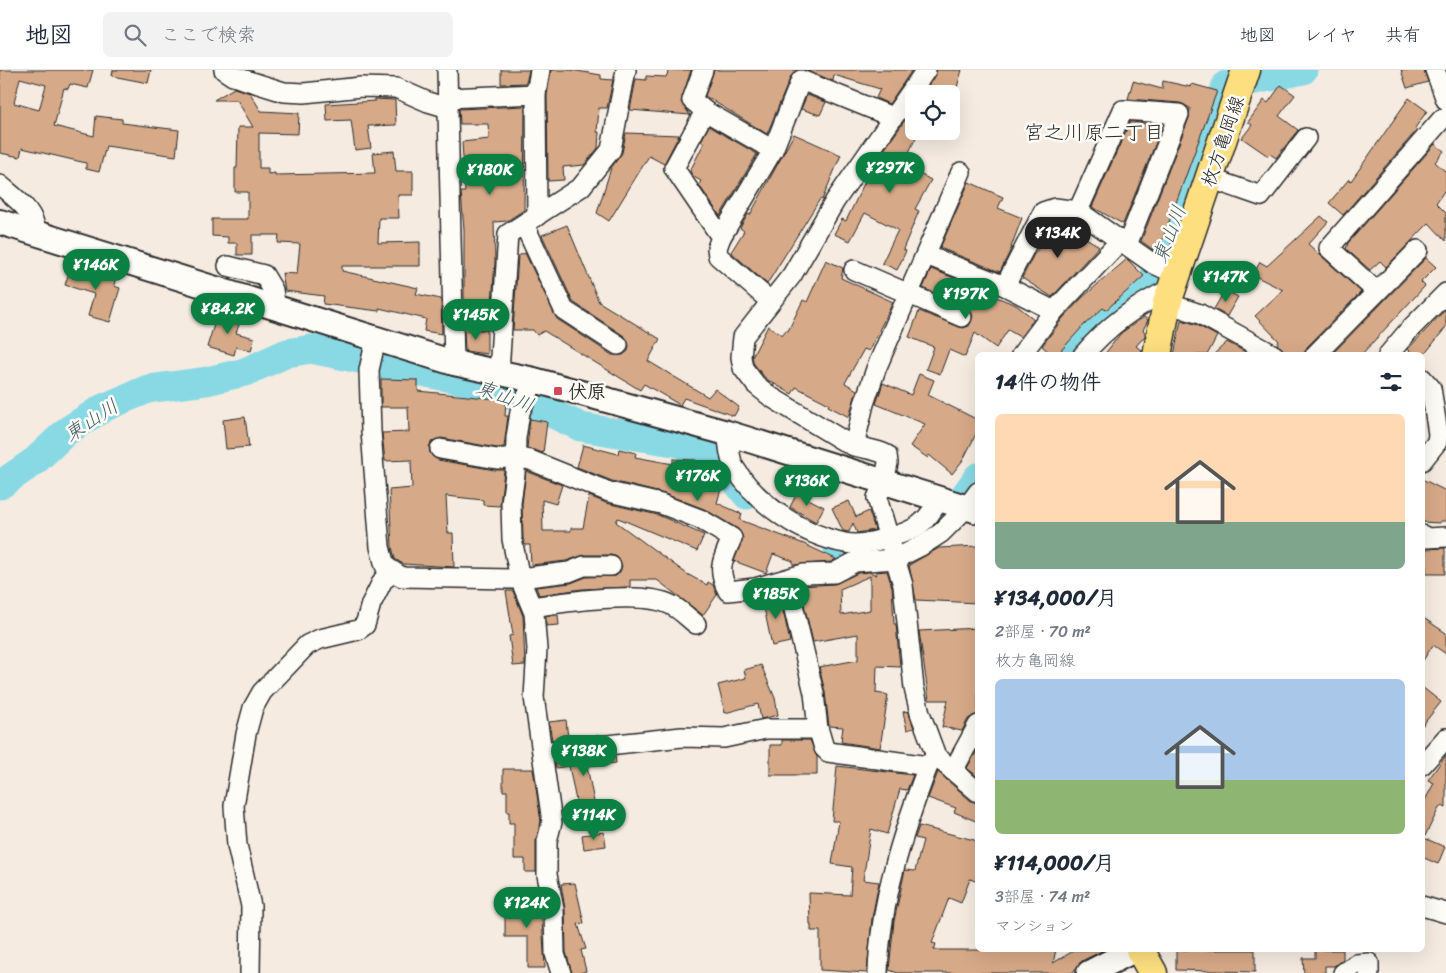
<!DOCTYPE html>
<html lang="ja">
<meta charset="utf-8">
<style>
:root{--surface:#fff;--page:#f2f2f3;--text:#1f2937;--muted:#747a83;--line:#e0e1e3;--accent:#0b8043}
body{margin:0;font-family:Sriracha,"Klee One",sans-serif;background:var(--page);color:var(--text);height:100vh;display:flex;flex-direction:column;font-size:19px;white-space:nowrap}
*{box-sizing:border-box;margin:0}
p{font-size:16px;color:var(--muted)}
.icon{flex:none;width:28px;height:28px;fill:none;stroke:currentColor;stroke-width:2;stroke-linecap:round;stroke-linejoin:round}
.map{position:relative;flex:1;overflow:hidden}
.panel{position:absolute;left:975px;top:282px;width:450px;height:600px;display:flex;flex-direction:column;background:var(--surface);border-radius:8px;box-shadow:0 5px 20px #0002}
.panel>*{flex:none}
.tools{position:absolute;left:905px;top:15px;display:grid;gap:10px}
.tools a{display:grid;place-items:center;width:55px;height:55px;border-radius:8px;background:var(--surface);box-shadow:0 5px 20px #0002;font-size:25px}
.price{position:absolute;translate:-50% -42px;padding:0 11px;border-radius:18px;background:var(--accent);color:#fff;font-size:16px;line-height:32px;filter:drop-shadow(0 1px 2px #0008)}
.price::after{content:'';position:absolute;left:50%;top:30px;width:15px;height:11px;margin-left:-8px;background:inherit;clip-path:polygon(0 0,100% 0,50% 100%)}
.price.current{background:#222;color:#fff}
ul{padding:0;list-style:none}
li{display:grid;align-content:center;gap:10px;height:265px;padding:0 20px}
li span{display:grid;place-items:center;height:155px;border-radius:8px;color:#555}
li>.icon{margin-inline-start:auto}
span .icon{width:90px;height:90px;fill:#fffc;stroke-width:1}
li b{font-size:21px}
h2{display:flex;justify-content:space-between;align-items:center;height:60px;padding:0 20px;font-size:21px}
header{display:flex;align-items:center;gap:30px;box-sizing:border-box;height:70px;padding:0 25px;background:var(--surface);border-bottom:1px solid var(--line)}
header strong{font-size:24px}
nav{display:flex;gap:28px;margin-inline-start:auto;font-size:18px}
.search{width:350px;height:45px;background:var(--page);display:flex;align-items:center;gap:12px;box-sizing:border-box;padding:0 18px;border-radius:8px;color:var(--muted);font-size:19px}
.map>svg:first-child{display:block}
.lines{fill:none;stroke-linecap:round;stroke-linejoin:round}
.river{stroke:#89d9e5;stroke-width:29}
.building{fill:#d6a988;stroke:#2b2b2b;fill-rule:evenodd}
.minor-casing{stroke:#2b2b2b;stroke-width:22}
.tertiary-casing{stroke:#2b2b2b;stroke-width:28}
.primary-casing{stroke:#2b2b2b;stroke-width:31}
.minor{stroke:#fdfcf7;stroke-width:19}
.tertiary{stroke:#fdfcf7;stroke-width:24}
.primary{stroke:#fddf80;stroke-width:28}
.poi-dot{fill:#d1495b;stroke:#fdfcf7;stroke-width:2}
.labels{text-anchor:middle;stroke-width:5;stroke-linejoin:round;paint-order:stroke}
.street-label{font-size:19px;fill:#2b2b2b;stroke:#fdfcf7}
.poi-label{font-size:19px;font-weight:bold;fill:#2b2b2b;stroke:#fdfcf7;text-anchor:start}
.neighbourhood-label{font-size:20px;fill:#2b2b2b;stroke:#fdfcf7}
.water-label{font-size:20px;font-style:italic;fill:#475f63;stroke:#fdfcf7}
</style>
<header>
<strong>地図</strong>
<div class="search"><svg class="icon" aria-label="search" viewBox="0 0 24 24"><circle cx="10" cy="10" r="6"/><path d="M15 15l6 6"/></svg>ここで検索</div>
<nav><a>地図</a><a>レイヤ</a><a>共有</a></nav>
</header>
<div class="map">
<svg width="1446" height="903" viewBox="0 0 1446 903">
<rect width="100%" height="100%" fill="#f5ebe1"/>
<filter id="ink" filterUnits="userSpaceOnUse"><feTurbulence type="fractalNoise" baseFrequency=".02" numOctaves="2"/><feDisplacementMap in="SourceGraphic" scale="10" xChannelSelector="R" yChannelSelector="G"/><feConvolveMatrix kernelMatrix="1 2 1 2 8 2 1 2 1" color-interpolation-filters="sRGB"/></filter>
<g filter="url(#ink)">
<g class="lines">
<!-- river -->
<g class="river">
<path d="M1255 10 1303 0"/>
<path d="M1071 285 1149 217 1159 196 1226 15"/>
<path d="M0 415 35 391 67 361 103 338 148 319 207 311 245 302 287 283 311 279 495 317 581 357 679 373 718 388 747 425"/>
<path d="M838 479C871 482 906 482 934 462 947 452 968 421 978 407"/>
</g>
</g>
<!-- building -->
<g class="building">
<path d="M0 0H93L88 18 70 14 68 19 64 18 54 56 94 66 96 46 122 49V53L179 60 176 86 106 76 99 102 86 99V93L22 78 20 87 0 83ZM20 8 46 15 39 40 14 33Z"/>
<path d="M113 0H151L148 13 112 6Z"/>
<path d="M501 0H529L526 13 501 14Z"/>
<path d="M551 0H571L601 5V9L613 10 607 38H599L597 62H599L598 78 584 95 563 97 564 110 548 111 547 25Z"/>
<path d="M669 0H691L681 32 690 45 630 40 636 9 646 10V6L666 7Z"/>
<path d="M714 0H797L791 6 767 64 705 26Z"/>
<path d="M806 0H912L889 34 876 28 880 19 834 5 833 11Z"/>
<path d="M937 0H962L955 24H923Z"/>
<path d="M1401 0H1424L1428 12 1407 18Z"/>
<path d="M1133 11 1162 19 1163 11 1191 17 1192 14 1217 21 1163 168 1155 181 1141 171 1189 48 1190 38 1180 33 1128 29Z"/>
<path d="M1281 15 1295 25 1279 46 1298 60 1276 88 1270 84 1268 86 1242 68 1252 55 1248 52 1264 30 1268 33Z"/>
<path d="M234 18 250 23 261 41 299 43 298 64 259 63V98H268V104L275 103V105L375 103 373 83 394 81 396 101H413V125H398L399 148H379L378 173 420 172V196H342V201L418 218 416 224 441 229 442 264 424 261 426 249 379 238V241L323 234 324 226 285 221 282 203 297 204 300 174 278 173 279 165H252V185H237V173H228V167L212 166V149H248V122H235V98H237L238 57H253L237 30H214Z"/>
<path d="M807 25 826 32 820 45 801 39Z"/>
<path d="M1409 28 1427 41 1415 58 1417 60 1343 145 1329 133 1349 109 1351 111Z"/>
<path d="M375 29 395 30 396 55 368 56 371 78 355 80 351 50 327 51 326 34 375 31Z"/>
<path d="M525 36 524 140 507 151 494 152 495 192 490 260H480V234H464V160L461 122H465L462 72 489 69 488 54H460L459 39Z"/>
<path d="M914 37V61H919L903 95 931 110 915 139 919 141 903 179 906 181 897 200 882 193 898 160 865 143 850 171 834 164 842 149 846 151 871 99Z"/>
<path d="M1130 52 1143 53 1161 60 1123 154 1092 137Z"/>
<path d="M709 56 757 84 720 146 699 115 701 111 694 107 690 101 704 73 701 71Z"/>
<path d="M626 63 679 65 664 94 649 86 609 151 597 143 611 98 622 83Z"/>
<path d="M794 64 841 85 822 130 820 129 767 214 731 182 744 161 740 158 748 144 750 145Z"/>
<path d="M1435 74 1444 81 1435 92 1446 102V118L1436 133 1446 143V171L1429 153 1386 197 1380 191 1370 200 1346 179 1348 173Z"/>
<path d="M969 112 1003 127 998 138 1022 148 1011 177H1012L1000 202 940 178Z"/>
<path d="M1321 146 1328 152 1308 174 1361 222 1307 277 1304 285H1287L1277 274 1279 271 1255 246 1283 220 1253 205 1260 192 1267 196Z"/>
<path d="M1058 151 1099 176 1052 227 1022 208 1033 186 1043 172 1045 173Z"/>
<path d="M567 155 599 232 660 269 648 291 708 327 715 319 739 337 734 346 684 328 680 335 644 314 640 320 544 261 537 265 533 260H513L518 186 525 183 557 249 612 285H623L628 281 629 275 624 266 573 232 542 165Z"/>
<path d="M1426 188 1436 197 1421 212 1425 216 1361 285H1331Z"/>
<path d="M1127 189 1144 206 1106 240 1103 238 1084 255 1057 285H1052L1042 276 1063 248 1083 227Z"/>
<path d="M826 190 843 198 841 208 893 232 869 281 864 279 845 313 857 320 849 347 828 336 829 334 796 317 792 324 766 309 754 294 752 287 768 256 782 265 786 260 788 261 803 230 807 232Z"/>
<path d="M71 196 100 206 101 202 116 205 114 216 120 218 110 252 88 246 94 224 65 215Z"/>
<path d="M931 199 995 224 994 226 1016 235 1034 249 1020 267 1008 260 996 278 975 263 965 287 949 280 940 304 926 299 934 277 909 267 919 241 963 258 969 256 973 246 966 237 923 218Z"/>
<path d="M1225 220 1238 227 1227 246 1214 239Z"/>
<path d="M1446 239V257L1424 285H1414L1408 279Z"/>
<path d="M218 242 241 249 236 263 254 268 251 281 236 277 234 285 207 277Z"/>
<path d="M1144 247 1148 250 1143 260 1145 262V266L1136 276 1142 281V285H1104L1121 263Z"/>
<path d="M1181 250 1195 254 1217 266 1207 285H1174Z"/>
<path d="M464 260H487V284L465 281Z"/>
<path d="M1227 272 1251 285H1213Z"/>
<path d="M919 304 934 310 928 325 978 350V360L963 390 952 404 929 385 928 388 910 376 925 354 876 334 883 313 911 325Z"/>
<path d="M381 309 418 310V321L506 330 505 346H508L504 377 497 378 441 368 432 371 429 377 430 383 438 390 495 400H504L500 436 483 435V430L446 426 448 463H453L454 497 403 494 395 489 392 477 389 420 412 418 411 390 385 391 382 363 409 362 408 337H381Z"/>
<path d="M245 347 249 377 226 379 223 350Z"/>
<path d="M530 349 547 352 543 383 527 378Z"/>
<path d="M583 375 618 384 619 379 636 383 635 387 673 394V389L696 390 695 403 723 412 717 433 742 444 740 450 804 474 836 489 831 492 793 495V491L773 484 766 503 734 491 743 468 738 459 704 439 665 424 612 411 577 397Z"/>
<path d="M526 401 562 415 556 434 542 430 543 461H571V458H583L589 426 606 433 658 445 704 465 697 481 618 448 616 452 687 504 707 515 708 512 713 515 717 525 703 545 657 510H630V517L582 519 539 525 536 517 571 513 586 507 616 506 622 496 617 487 611 485H584L566 491 531 495 530 475H525L523 468 522 434Z"/>
<path d="M1422 409 1446 421V451H1440V453L1422 452Z"/>
<path d="M797 423 824 437 816 452 790 437Z"/>
<path d="M849 431 856 447 869 441 875 460 857 463 853 453 849 462 843 461 832 438Z"/>
<path d="M978 476V533L916 530 909 495 939 478Z"/>
<path d="M1445 478V504H1426V479Z"/>
<path d="M887 501 892 517 894 554H896L900 597 877 596 876 623 888 625 880 678 841 672 843 657 829 656 825 622 819 597 858 590V564L813 572 800 518H804L801 516 835 514 858 503 869 502 877 505 875 502ZM870 506V540L841 545 840 519Z"/>
<path d="M506 521H513L523 546 525 595 513 596 509 566 513 565Z"/>
<path d="M779 523 790 572 772 576 762 528Z"/>
<path d="M558 545 559 555 546 556V546Z"/>
<path d="M1422 547 1446 563V584L1433 575 1422 592Z"/>
<path d="M978 558V644L968 649 962 661 942 657 948 630H929L919 561Z"/>
<path d="M761 595 775 628 778 645 761 649 758 634 725 643 718 615 746 608 744 600Z"/>
<path d="M1422 617 1441 632 1422 656Z"/>
<path d="M908 641 914 658 907 660 903 642Z"/>
<path d="M566 650 568 668 552 670 549 652Z"/>
<path d="M782 670H810L817 687V705H770V675H782Z"/>
<path d="M978 679V707L967 698Z"/>
<path d="M1446 685V738L1442 736 1439 738 1424 768 1445 777 1438 794 1422 787V736L1434 713 1428 710Z"/>
<path d="M615 686 616 693 587 696 594 732 577 736 569 696 556 698 555 692Z"/>
<path d="M837 696 913 705 907 720 900 719 887 764 871 759 863 810 879 812 872 848 867 903 820 900V861H811V854H810L809 823 850 825 852 797 832 794 839 751H832Z"/>
<path d="M503 699H533L541 751 536 771V802H525V789H514V753H509V742H507V721H503Z"/>
<path d="M938 702 971 731 978 733V752L954 742 956 738 928 728Z"/>
<path d="M919 756 978 771V812L970 809 961 833 949 828 932 873 936 874 934 880H1056L1053 893 1075 880H1104L1082 891 1072 903H898L889 900 894 851 905 800 915 801 923 770 915 768Z"/>
<path d="M604 762 606 776 584 779 582 765Z"/>
<path d="M575 813 584 853 578 854 586 879 581 880 586 901 580 903H572L566 882 565 839 561 814Z"/>
<path d="M505 830 521 831V837L541 834 545 898H528V867H505Z"/>
<path d="M1176 880H1255V902L1176 900Z"/>
<path d="M1315 880H1343V889L1334 896H1325V903H1304L1303 888H1315Z"/>
</g>
<g class="lines">
<defs>
<g id="minor">
<path d="M224 0 233 6 284 22 304 23 361 17 396 18 428 32 448 38"/>
<path d="M447 0 454 293"/>
<path d="M703 0 692 30 705 41 674 98 721 167 717 178 718 186 770 231"/>
<path d="M926 0 835 131 792 205 743 267 741 287 743 298 756 315 771 327 847 373C860 379 874 378 887 385L888 393 884 412 877 428 903 515 914 618 920 643 936 686 978 722"/>
<path d="M1435 0 1446 30"/>
<path d="M448 28 536 24"/>
<path d="M705 41 773 80"/>
<path d="M1209 108 1261 126 1306 68"/>
<path d="M0 115C16 129 35 141 36 163"/>
<path d="M1078 141 1123 40 1179 44 1127 175"/>
<path d="M537 146 536 24 540 0"/>
<path d="M524 154 564 240 618 275"/>
<path d="M721 167 773 80 801 10 892 47"/>
<path d="M926 185 1005 216 1054 241"/>
<path d="M228 196 264 205 273 220 276 238"/>
<path d="M854 200 962 247"/>
<path d="M1005 216 1043 142 1055 138 1078 141 1152 193 1176 204"/>
<path d="M1376 221 1329 178 1442 49 1446 48"/>
<path d="M1167 233 1200 244 1274 285"/>
<path d="M376 269 369 300 371 361 380 477 385 496 402 507 512 509 569 502 584 496H611"/>
<path d="M1021 285 1054 241 1120 171"/>
<path d="M1083 285C1107 257 1138 234 1171 219"/>
<path d="M1315 285 1418 180"/>
<path d="M1388 285 1410 259 1446 223"/>
<path d="M499 302 508 164 581 117 611 80 626 0"/>
<path d="M1422 308 1431 318 1438 364 1437 372 1422 391"/>
<path d="M534 310 520 342 516 368 515 404 511 433 512 469 520 509 534 543 537 579 534 627 552 752 547 771V805L554 839 555 884 561 903"/>
<path d="M727 363C729 373 729 388 734 397 757 434 802 465 845 473 860 476 876 471 890 467 915 461 927 453 939 429"/>
<path d="M854 376 864 334 876 299 961 102"/>
<path d="M440 379 497 389 514 387 530 390 609 422 661 434 700 449 732 468C723 489 716 499 728 521L755 518 803 504 834 503 855 492 895 489 921 476 941 463 967 437 978 422"/>
<path d="M1422 465 1427 468 1446 467"/>
<path d="M787 510 814 623 818 659"/>
<path d="M532 537C563 532 644 520 671 535 680 539 688 548 696 554"/>
<path d="M543 682 682 667 724 668 766 659H814L819 661 824 678 828 682 928 696"/>
<path d="M1422 695 1446 668"/>
<path d="M953 701 978 655"/>
<path d="M1422 836 1446 843"/>
<path d="M250 903 251 836 237 775 234 736 246 664 253 638 262 622 307 575 320 569 358 560 365 555 371 534 383 510 393 503"/>
<path d="M878 903C880 831 903 762 928 696L935 687"/>
<path d="M1343 903 1356 894 1369 893V903"/>
</g>
<g id="tertiary">
<path d="M0 152 454 293 534 310 727 363 978 441"/>
<path d="M1089 903 1134 880"/>
</g>
<g id="primary">
<path d="M1157 285 1167 233 1246 0"/>
<path d="M1140 880 1153 903"/>
</g>
</defs>
<!-- minor casing -->
<use href="#minor" class="minor-casing"/>
<!-- tertiary casing -->
<use href="#tertiary" class="tertiary-casing"/>
<!-- primary casing -->
<use href="#primary" class="primary-casing"/>
<!-- minor -->
<use href="#minor" class="minor"/>
<!-- tertiary -->
<use href="#tertiary" class="tertiary"/>
<!-- primary -->
<use href="#primary" class="primary"/>
</g>
</g>
<!-- markers -->
<rect class="poi-dot" x="553" y="316" width="10" height="10" rx="2.5"/>
<g class="labels">
<!-- street labels -->
<g class="street-label">
<text transform="translate(1222 71) rotate(-71)" y="7">枚方亀岡線</text>
</g>
<!-- poi labels -->
<g class="poi-label">
<text x="568" y="328">伏原</text>
</g>
<!-- neighbourhood labels -->
<g class="neighbourhood-label">
<text x="1094" y="69">宮之川原二丁目</text>
</g>
<!-- water labels -->
<g class="water-label">
<text transform="translate(1169 164) rotate(-69)" y="7">東山川</text>
<text transform="translate(505 326) rotate(20)" y="7">東山川</text>
<text transform="translate(91 350) rotate(-33)" y="7">東山川</text>
</g>
</g>
</svg>
<div class="tools">
<a><svg class="icon" aria-label="locate" viewBox="0 0 24 24"><circle cx="12" cy="12" r="6"/><path d="M12 2v4M12 18v4M2 12h4M18 12h4"/></svg></a>
</div>
<b class="price" style="left:890px;top:124px">¥297K</b>
<b class="price" style="left:490px;top:126px">¥180K</b>
<b class="price current" style="left:1058px;top:189px">¥134K</b>
<b class="price" style="left:96px;top:221px">¥146K</b>
<b class="price" style="left:1226px;top:233px">¥147K</b>
<b class="price" style="left:966px;top:250px">¥197K</b>
<b class="price" style="left:228px;top:265px">¥84.2K</b>
<b class="price" style="left:476px;top:271px">¥145K</b>
<b class="price" style="left:698px;top:432px">¥176K</b>
<b class="price" style="left:807px;top:437px">¥136K</b>
<b class="price" style="left:776px;top:550px">¥185K</b>
<b class="price" style="left:584px;top:707px">¥138K</b>
<b class="price" style="left:594px;top:771px">¥114K</b>
<b class="price" style="left:527px;top:859px">¥124K</b>
<section class="panel">
<h2>14件の物件<svg class="icon" aria-label="filters" viewBox="0 0 24 24"><path d="M4 7h16M4 17h16"/><circle cx="9" cy="7" r="2"/><circle cx="15" cy="17" r="2"/></svg></h2>
<ul>
<li><span style="background:linear-gradient(#ffd9b3 70%,#7fa58c 0)"><svg class="icon" aria-label="home" viewBox="0 0 24 24"><path d="M3 11l9-7 9 7M6 9v11h12V9"/></svg></span><div><b>¥134,000/月</b><p>2部屋 · 70 m²</p><p>枚方亀岡線</p></div></li>
<li><span style="background:linear-gradient(#a9c7e8 65%,#8fb573 0)"><svg class="icon" aria-label="home" viewBox="0 0 24 24"><path d="M3 11l9-7 9 7M6 9v11h12V9"/></svg></span><div><b>¥114,000/月</b><p>3部屋 · 74 m²</p><p>マンション</p></div></li>
</ul>
</section>
</div>
